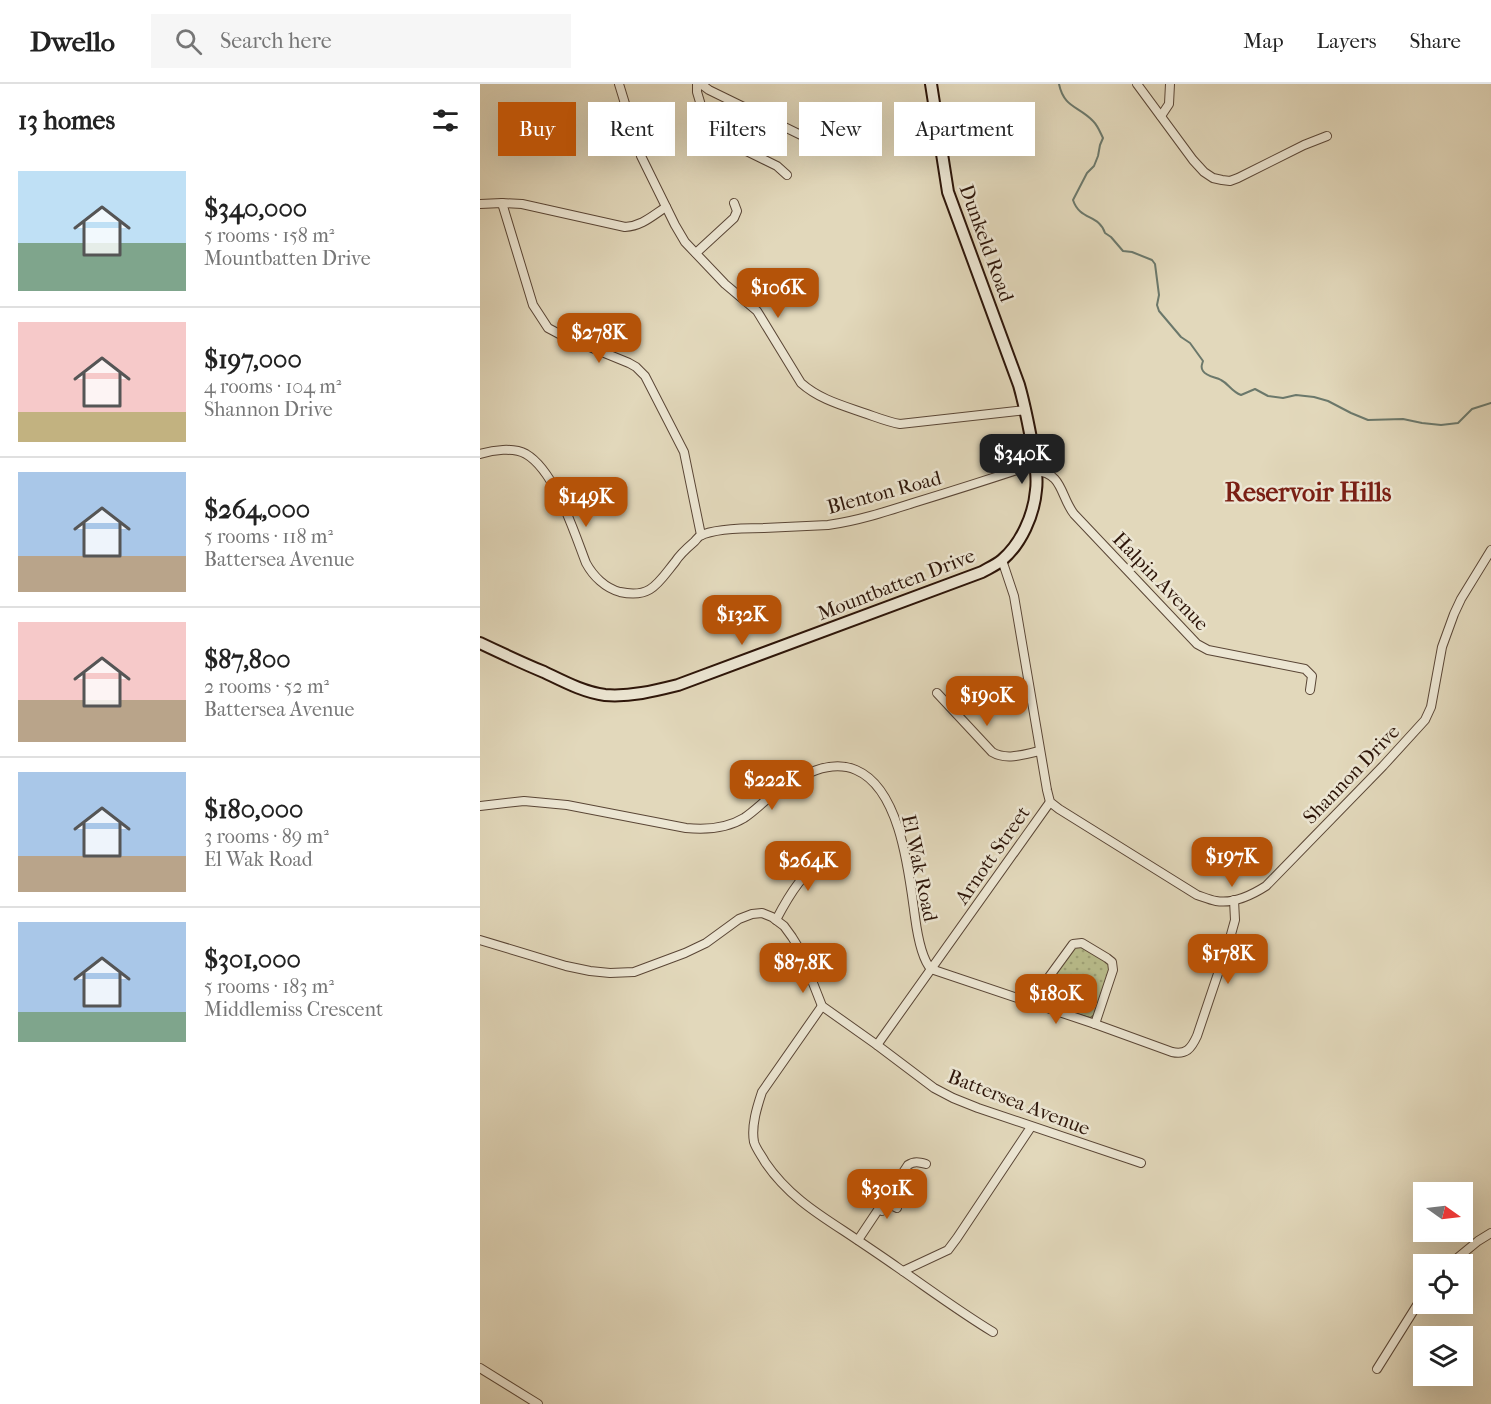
<!DOCTYPE html>
<meta charset="utf-8">
<style>
:root{--surface:#fff;--page:#f6f6f6;--text:#222;--muted:#767676;--line:#e0e0e0;--accent:#b45309}
body{margin:0;font-family:"IM FELL French Canon",serif;background:var(--page);color:var(--text);height:100vh;display:flex;flex-direction:column;font-size:22px;white-space:nowrap}
*{box-sizing:border-box;margin:0}
p{font-size:20px;color:var(--muted)}
.icon{flex:none;width:33px;height:33px;fill:none;stroke:currentColor;stroke-width:2;stroke-linecap:round;stroke-linejoin:round}
.map{position:relative;flex:1;overflow:hidden}
.side{display:flex;flex-direction:column;background:var(--surface);width:480px}
.side>*{flex:none}
.top-card{position:absolute;left:18px;top:18px;width:570px;height:54px;display:flex;gap:12px}
.needle{width:39px;rotate:104deg}
.controls{position:absolute;left:933px;top:1098px;display:grid;gap:12px}
.controls a{display:grid;place-items:center;width:60px;height:60px;border-radius:0px;background:var(--surface);box-shadow:0 6px 24px #0002;font-size:30px}
.price{position:absolute;translate:-50% -51px;padding:0 14px;border-radius:12px;background:var(--accent);color:#fff;font-size:20px;line-height:39px;filter:drop-shadow(0 2px 3px #0008)}
.price::after{content:'';position:absolute;left:50%;top:36px;width:18px;height:14px;margin-left:-9px;background:inherit;clip-path:polygon(0 0,100% 0,50% 100%)}
.price.active{background:#222;color:#fff}
ul{padding:0;list-style:none}
li{display:flex;align-items:center;gap:18px;height:150px;padding:0 18px}
li+li{border-top:2px solid var(--line)}
li span{display:grid;place-items:center;flex:none;width:168px;height:120px;border-radius:0px;color:#555}
li>.icon{margin-inline-start:auto}
span .icon{width:72px;height:72px;fill:#fffc;stroke-width:1}
li b{font-size:26px}
h2{display:flex;justify-content:space-between;align-items:center;height:72px;padding:0 18px;font-size:26px}
.tag{padding:0 21px;border-radius:0px;background:var(--surface);box-shadow:0 6px 24px #0002;font-size:21px;line-height:54px}
.tag.active{background:var(--accent);color:#fff}
header{display:flex;align-items:center;gap:36px;box-sizing:border-box;height:84px;padding:0 30px;background:var(--surface);border-bottom:2px solid var(--line)}
header strong{font-size:28px}
nav{display:flex;gap:33px;margin-inline-start:auto;font-size:21px}
.search{width:420px;height:54px;background:var(--page);display:flex;align-items:center;gap:15px;box-sizing:border-box;padding:0 21px;border-radius:0px;color:var(--muted);font-size:22px}
main{display:flex;flex:1;min-height:0}
.map>svg:first-child{display:block}
.park{fill:url(#park-dots);stroke:#73694a;stroke-width:1.5}
.lines{fill:none;stroke-linecap:round;stroke-linejoin:round}
.stream{stroke:#6b786b;stroke-width:2}
.street-casing{stroke:#5a4636;stroke-width:10}
.secondary-casing{stroke:#2d1509;stroke-width:14}
.street{stroke:#ece6d3;stroke-width:8}
.secondary{stroke:#ece6d3;stroke-width:10}
.labels{text-anchor:middle;stroke-width:5;stroke-linejoin:round;paint-order:stroke}
.street-label{font-size:20px;fill:#2d1509;stroke:#ece6d3}
.district-label{font-size:26px;font-weight:bold;fill:#7a1f14;stroke:#ece6d3}
</style>
<header>
<strong>Dwello</strong>
<div class="search"><svg class="icon" aria-label="search" viewBox="0 0 24 24"><circle cx="10" cy="10" r="6"/><path d="M15 15l6 6"/></svg>Search here</div>
<nav><a>Map</a><a>Layers</a><a>Share</a></nav>
</header>
<main>
<section class="side">
<h2>13 homes<svg class="icon" aria-label="filters" viewBox="0 0 24 24"><path d="M4 7h16M4 17h16"/><circle cx="9" cy="7" r="2"/><circle cx="15" cy="17" r="2"/></svg></h2>
<ul>
<li><span style="background:linear-gradient(#bfe0f5 60%,#7fa58c 0)"><svg class="icon" aria-label="home" viewBox="0 0 24 24"><path d="M3 11l9-7 9 7M6 9v11h12V9"/></svg></span><div><b>$340,000</b><p>5 rooms · 158 m²</p><p>Mountbatten Drive</p></div></li>
<li><span style="background:linear-gradient(#f6c9c9 75%,#c2b280 0)"><svg class="icon" aria-label="home" viewBox="0 0 24 24"><path d="M3 11l9-7 9 7M6 9v11h12V9"/></svg></span><div><b>$197,000</b><p>4 rooms · 104 m²</p><p>Shannon Drive</p></div></li>
<li><span style="background:linear-gradient(#a9c7e8 70%,#b9a48a 0)"><svg class="icon" aria-label="home" viewBox="0 0 24 24"><path d="M3 11l9-7 9 7M6 9v11h12V9"/></svg></span><div><b>$264,000</b><p>5 rooms · 118 m²</p><p>Battersea Avenue</p></div></li>
<li><span style="background:linear-gradient(#f6c9c9 65%,#b9a48a 0)"><svg class="icon" aria-label="home" viewBox="0 0 24 24"><path d="M3 11l9-7 9 7M6 9v11h12V9"/></svg></span><div><b>$87,800</b><p>2 rooms · 52 m²</p><p>Battersea Avenue</p></div></li>
<li><span style="background:linear-gradient(#a9c7e8 70%,#b9a48a 0)"><svg class="icon" aria-label="home" viewBox="0 0 24 24"><path d="M3 11l9-7 9 7M6 9v11h12V9"/></svg></span><div><b>$180,000</b><p>3 rooms · 89 m²</p><p>El Wak Road</p></div></li>
<li><span style="background:linear-gradient(#a9c7e8 75%,#7fa58c 0)"><svg class="icon" aria-label="home" viewBox="0 0 24 24"><path d="M3 11l9-7 9 7M6 9v11h12V9"/></svg></span><div><b>$301,000</b><p>5 rooms · 183 m²</p><p>Middlemiss Crescent</p></div></li>
</ul>
</section>
<div class="map">
<svg width="1011" height="1320" viewBox="0 0 1011 1320">
<defs>
<pattern id="park-dots" width="8" height="8" patternUnits="userSpaceOnUse" patternTransform="scale(1.5)"><rect width="8" height="8" fill="#b9bd8c"/><path d="M2 2h.1M6 6h.1" fill="none" stroke="#9fa277" stroke-width="1.8" stroke-linecap="round"/></pattern>
</defs>
<rect width="100%" height="100%" fill="#e2d8bb"/>
<filter id="stains"><feTurbulence type="fractalNoise" baseFrequency=".00333" numOctaves="4"/><feColorMatrix values="0 0 0 0 .2 0 0 0 0 .09 0 0 0 0 .02 0 0 0 .5 -.17"/></filter>
<radialGradient id="worn" r=".72"><stop offset=".6" stop-color="#630" stop-opacity="0"/><stop offset="1" stop-color="#630" stop-opacity=".3"/></radialGradient>
<!-- park -->
<path class="park" d="M599 862 629 878 631 885 616 929 610 934 559 918 560 911 594 863Z"/>
<g class="lines">
<!-- stream -->
<path class="stream" d="M579 0C584 24 599 22 613 37 618 42 620 48 623 54L620 61 618 72 614 82 607 89 593 116C600 137 619 130 625 149L631 153 643 167 652 168 672 176 675 180 679 211 677 221 679 227 701 253 710 259 723 277C722 281 720 283 723 287 727 293 736 293 741 296 749 300 751 307 761 311L775 305 788 312 803 314 816 311 834 313 848 317 871 329 888 336 923 335 942 339 961 341 978 339 992 325 1011 319"/>
<defs>
<g id="street">
<path d="M139 0 161 72 195 141 205 158 245 200 277 227 321 299C339 315 361 321 384 329 396 333 408 338 420 340L546 326"/>
<path d="M217 0V8L223 28 233 47 248 58 297 82 307 91"/>
<path d="M221 0 229 6 325 53"/>
<path d="M657 0 713 76 724 88 733 94 742 96 750 97 758 94 824 61 847 52"/>
<path d="M681 32 689 20 690 0"/>
<path d="M22 119 53 221 68 244 83 252 149 279 156 283 165 292 204 368 221 451"/>
<path d="M0 120 22 119 42 120 145 143C162 142 172 132 186 123"/>
<path d="M216 169 254 134 257 127 254 119"/>
<path d="M0 370C13 366 33 363 46 370 75 387 94 448 106 479 113 492 125 504 140 508 171 515 178 499 195 478 200 470 207 464 214 458 216 456 218 453 220 452 234 444 268 444 284 444 305 443 326 442 348 441 377 437 405 428 433 419 472 407 510 395 549 382L555 381"/>
<path d="M556 387C583 389 580 412 594 430L717 560 728 566 825 585 832 592 830 606"/>
<path d="M522 476 534 512 567 706 570 718 579 725 717 811C723 813 730 816 736 817 753 820 772 811 786 802L903 682 945 636 951 623 962 563 974 530 981 515 1011 466"/>
<path d="M457 609 512 668C527 677 544 670 560 667"/>
<path d="M0 722 44 717 87 721 206 744C226 746 246 745 264 734 276 726 287 714 299 706 321 691 350 675 376 686 421 705 429 790 435 833 437 848 441 874 451 885L615 940 692 968C706 971 711 965 717 952L750 854 755 836 754 816"/>
<path d="M296 836C309 811 325 784 351 771"/>
<path d="M0 856 86 882 110 887 130 889 154 888 205 869 226 859 259 835 272 830 282 829 292 833 304 842 312 853 320 866 342 922 397 961 454 1004 473 1014 498 1024 661 1079"/>
<path d="M550 919 593 860 602 859 627 874 632 878 633 886 615 940"/>
<path d="M342 922 282 1008C277 1023 271 1042 274 1058 276 1065 282 1072 285 1078 306 1109 333 1127 364 1147 382 1159 400 1171 417 1183 449 1205 480 1228 513 1248"/>
<path d="M397 961 570 718"/>
<path d="M402 1127 406 1122 409 1120 417 1124"/>
<path d="M378 1156 428 1081C434 1077 439 1078 446 1080"/>
<path d="M970 1180 998 1157 1011 1149"/>
<path d="M423 1187 468 1166 477 1154 551 1043"/>
<path d="M0 1284 58 1320"/>
<path d="M897 1285 944 1210"/>
</g>
<path id="secondary" d="M0 559C21 569 42 579 64 588 83 597 103 608 125 611 150 613 174 607 198 601L502 488C509 484 516 481 522 476 541 460 554 431 556 406 558 392 555 378 553 365 549 343 545 322 539 301L468 108 451 0"/>
</defs>
<!-- street casing -->
<use href="#street" class="street-casing"/>
<!-- secondary casing -->
<use href="#secondary" class="secondary-casing"/>
<!-- street -->
<use href="#street" class="street"/>
<!-- secondary -->
<use href="#secondary" class="secondary"/>
</g>
<g class="labels">
<!-- street labels -->
<g class="street-label">
<text transform="translate(507 159) rotate(70)" y="7">Dunkeld Road</text>
<text transform="translate(404 408) rotate(-15)" y="7">Blenton Road</text>
<text transform="translate(681 497) rotate(46)" y="7">Halpin Avenue</text>
<text transform="translate(416 500) rotate(-21)" y="7">Mountbatten Drive</text>
<text transform="translate(871 690) rotate(-46)" y="7">Shannon Drive</text>
<text transform="translate(512 771) rotate(-55)" y="7">Arnott Street</text>
<text transform="translate(440 784) rotate(78)" y="7">El Wak Road</text>
<text transform="translate(539 1018) rotate(21)" y="7">Battersea Avenue</text>
</g>
<!-- district labels -->
<g class="district-label">
<text x="828" y="417">Reservoir Hills</text>
</g>
</g>
<rect width="100%" height="100%" filter="url(#stains)"/>
<rect width="100%" height="100%" fill="url(#worn)"/>
</svg>
<div class="controls">
<a><svg class="needle" viewBox="-14 -14 28 28"><path d="M0-13l5 13h-10z" fill="#e53935"/><path d="M0 13l5-13h-10z" fill="#767676"/></svg></a>
<a><svg class="icon" aria-label="locate" viewBox="0 0 24 24"><circle cx="12" cy="12" r="6"/><path d="M12 2v4M12 18v4M2 12h4M18 12h4"/></svg></a>
<a><svg class="icon" aria-label="layers" viewBox="0 0 24 24"><path d="M12 4l9 5-9 5-9-5zM3 14l9 5 9-5"/></svg></a>
</div>
<b class="price" style="left:298px;top:235px">$106K</b>
<b class="price" style="left:119px;top:280px">$278K</b>
<b class="price active" style="left:542px;top:401px">$340K</b>
<b class="price" style="left:106px;top:444px">$149K</b>
<b class="price" style="left:262px;top:562px">$132K</b>
<b class="price" style="left:507px;top:643px">$190K</b>
<b class="price" style="left:292px;top:727px">$222K</b>
<b class="price" style="left:752px;top:804px">$197K</b>
<b class="price" style="left:328px;top:808px">$264K</b>
<b class="price" style="left:748px;top:901px">$178K</b>
<b class="price" style="left:323px;top:910px">$87.8K</b>
<b class="price" style="left:576px;top:941px">$180K</b>
<b class="price" style="left:407px;top:1136px">$301K</b>
<div class="top-card">
<a class="tag active">Buy</a>
<a class="tag">Rent</a>
<a class="tag">Filters</a>
<a class="tag">New</a>
<a class="tag">Apartment</a>
</div>
</div>
</main>
